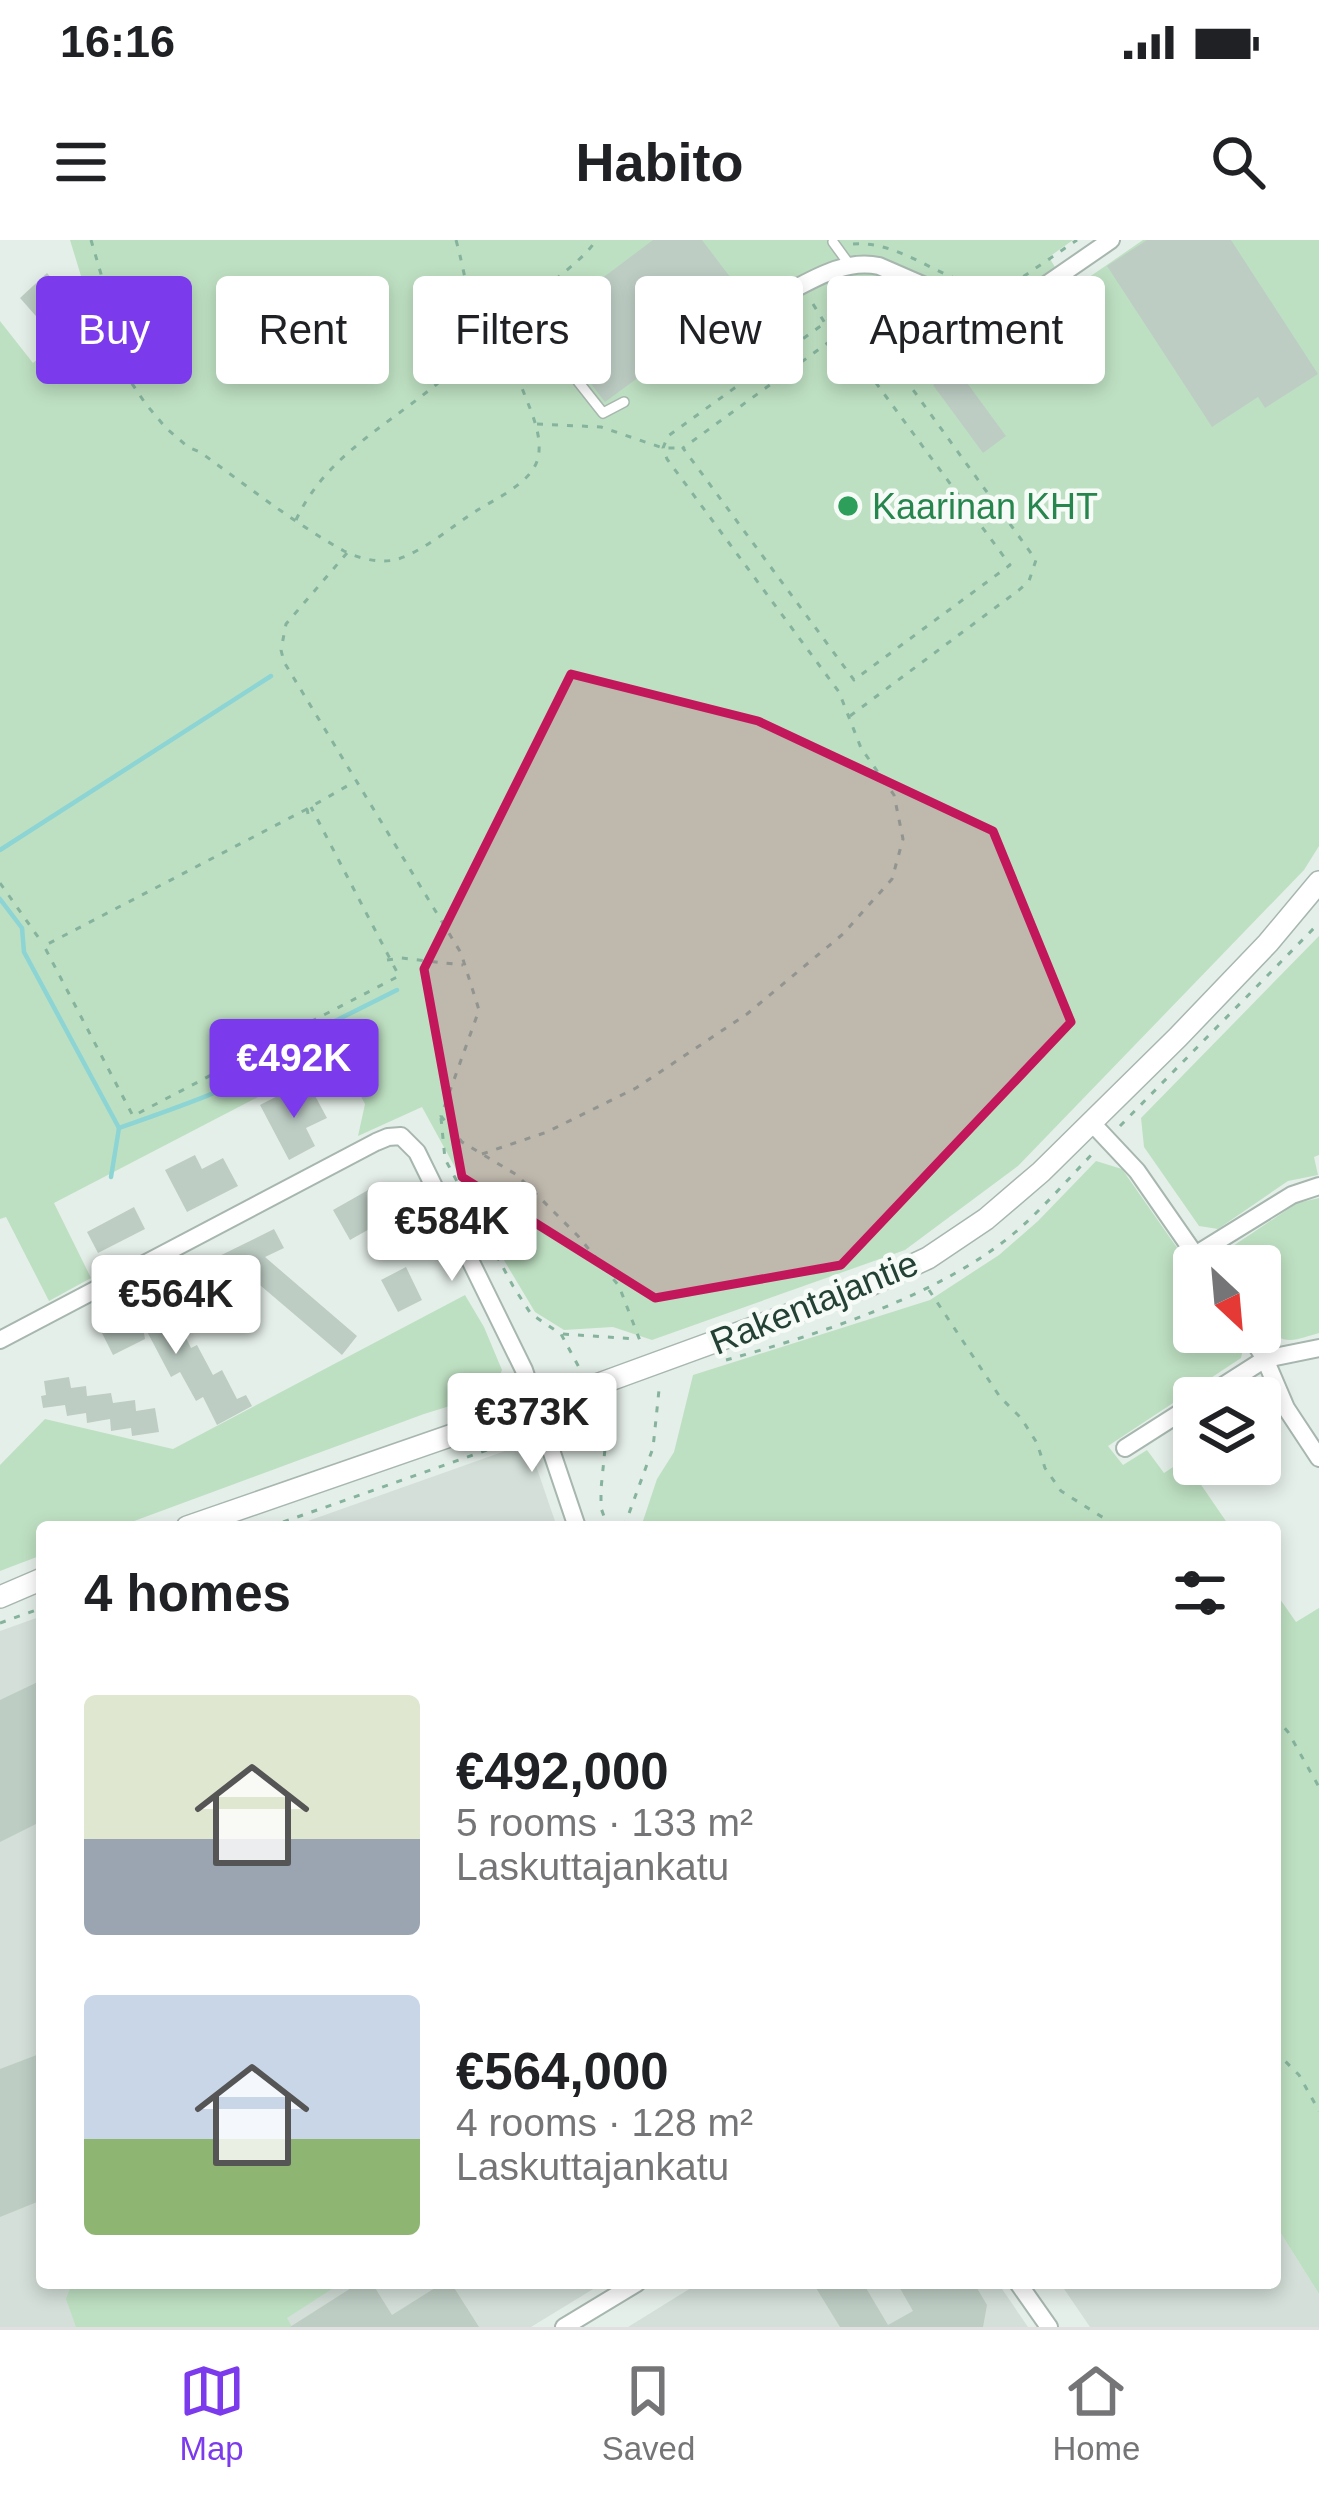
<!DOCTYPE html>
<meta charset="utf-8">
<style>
:root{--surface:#fff;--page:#f6f6f6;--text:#202124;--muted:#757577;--line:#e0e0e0;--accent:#7c3aed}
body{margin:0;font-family:Arial,sans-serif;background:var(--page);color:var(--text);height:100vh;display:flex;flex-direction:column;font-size:45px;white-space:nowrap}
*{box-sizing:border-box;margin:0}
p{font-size:39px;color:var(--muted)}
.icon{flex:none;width:66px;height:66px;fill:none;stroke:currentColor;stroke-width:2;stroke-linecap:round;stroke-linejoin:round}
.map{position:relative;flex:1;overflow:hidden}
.drawer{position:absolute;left:36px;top:1281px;width:1245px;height:768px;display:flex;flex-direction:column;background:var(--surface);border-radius:12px;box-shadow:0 6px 18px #0003}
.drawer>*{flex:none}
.top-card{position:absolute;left:36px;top:36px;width:1248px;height:108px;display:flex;gap:24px}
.needle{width:78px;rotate:154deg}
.buttons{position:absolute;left:1173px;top:1005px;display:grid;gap:24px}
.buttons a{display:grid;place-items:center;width:108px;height:108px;border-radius:12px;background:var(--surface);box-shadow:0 6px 18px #0003;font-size:60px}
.price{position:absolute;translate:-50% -102px;padding:0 27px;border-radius:12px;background:#fff;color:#222;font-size:39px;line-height:78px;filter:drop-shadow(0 3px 6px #0008)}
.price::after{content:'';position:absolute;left:50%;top:72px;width:36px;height:27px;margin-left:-18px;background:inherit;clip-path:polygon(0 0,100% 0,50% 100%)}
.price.current{background:var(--accent);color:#fff}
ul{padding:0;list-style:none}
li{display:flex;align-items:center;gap:36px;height:300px;padding:0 48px}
li span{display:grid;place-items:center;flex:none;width:336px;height:240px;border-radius:12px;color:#555}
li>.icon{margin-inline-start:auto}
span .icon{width:144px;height:144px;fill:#fffc;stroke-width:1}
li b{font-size:51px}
h2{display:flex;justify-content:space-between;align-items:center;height:144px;padding:0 48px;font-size:51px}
.chip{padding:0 42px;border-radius:12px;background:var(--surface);box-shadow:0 6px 18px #0003;font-size:42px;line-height:108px}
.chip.current{background:var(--accent);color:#fff}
.status{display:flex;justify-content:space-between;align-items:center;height:84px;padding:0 60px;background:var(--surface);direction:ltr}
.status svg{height:33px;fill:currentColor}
header{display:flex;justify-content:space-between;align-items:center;height:156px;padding:0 48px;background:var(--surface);font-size:54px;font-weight:800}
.dock{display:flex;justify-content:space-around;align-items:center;height:168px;border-top:3px solid var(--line);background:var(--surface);font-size:33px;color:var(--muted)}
.dock a{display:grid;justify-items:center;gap:6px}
.dock .current{color:var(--accent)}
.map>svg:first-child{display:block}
.built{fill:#d3dfd8}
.green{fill:#bee0c2}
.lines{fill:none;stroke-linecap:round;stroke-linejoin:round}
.stream{stroke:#8dd4d4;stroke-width:4.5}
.building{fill:#bdcdc4}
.service-casing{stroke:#a7b7af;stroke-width:12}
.minor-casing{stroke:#a7b7af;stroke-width:20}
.tertiary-casing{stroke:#a7b7af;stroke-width:24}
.path{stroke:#85b39d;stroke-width:3;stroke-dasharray:6 9;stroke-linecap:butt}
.service{stroke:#fff;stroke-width:9}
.minor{stroke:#fff;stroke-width:16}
.tertiary{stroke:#fff;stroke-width:21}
.marked{fill:#c2185b;fill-opacity:0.2;stroke:#c2185b;stroke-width:9;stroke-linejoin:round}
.leisure-dot{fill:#2e9e5b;stroke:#f6fbf8;stroke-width:4.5}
.labels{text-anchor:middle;stroke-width:9;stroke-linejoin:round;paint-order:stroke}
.leisure-label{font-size:36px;fill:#27864d;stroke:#f6fbf8;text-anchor:start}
.street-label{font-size:36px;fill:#244135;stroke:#f6fbf8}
</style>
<div class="status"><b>16:16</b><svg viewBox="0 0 49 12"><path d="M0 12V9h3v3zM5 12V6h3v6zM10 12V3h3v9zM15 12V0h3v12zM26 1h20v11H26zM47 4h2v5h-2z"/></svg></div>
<header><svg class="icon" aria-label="menu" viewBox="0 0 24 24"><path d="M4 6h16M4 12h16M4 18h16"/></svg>Habito<svg class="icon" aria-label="search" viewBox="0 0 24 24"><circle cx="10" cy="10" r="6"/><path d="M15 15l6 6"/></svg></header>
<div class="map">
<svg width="1319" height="2087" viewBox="0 0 1319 2087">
<rect width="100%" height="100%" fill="#e5efe9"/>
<!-- built -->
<g class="built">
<path d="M511 1209 534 1220 557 1287H291Z"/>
<path d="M42 1376V2043H603L531 2087H0V1391Z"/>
<path d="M1275 1984 1319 2054V2087H1090L1060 2043H1275Z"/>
<path d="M699 2043H998L1028 2087H628Z"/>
</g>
<!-- green -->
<g class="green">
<path d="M70 0H1073L1049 17 1069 51 1143 0H1319V606L1304 630 1018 926 905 1010 652 1100 613 1087 564 1090 535 1072 475 972 457 931 422 867 358 896 365 864 339 815 54 963 91 1038 49 1061 6 977 0 979V81L33 123 92 72Z"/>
<path d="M1319 696V915L1314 917 1318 935 1288 941 1218 989 1199 986 1144 907 1141 878Z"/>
<path d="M1096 921 1122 929 1194 1032V1092H1235L1244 1104 1241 1118 1108 1206 1123 1225 1147 1210 1164 1233 1184 1220 1230 1287H641L657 1239 674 1212 693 1135 930 1060 999 1015 1038 981Z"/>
<path d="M1319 958V1093C1311 1095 1299 1100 1290 1100 1254 1099 1260 1049 1260 1026H1229L1230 1008 1297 963Z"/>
<path d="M465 1055 484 1087 502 1130 492 1153 424 1174 118 1287H42V1315L0 1331V1225L45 1179 173 1209Z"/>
<path d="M1275 1352 1296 1382 1319 1368V2054L1275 1984Z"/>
<path d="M72 2043H341L287 2078 292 2087H76L66 2059Z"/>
</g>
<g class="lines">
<!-- stream -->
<g class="stream">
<path d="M0 610 271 436"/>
<path d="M0 659 22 688 24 712 119 888 111 937"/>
<path d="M119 888C173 869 228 850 279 823 290 817 303 812 313 805 321 798 323 790 331 783L397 750"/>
</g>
</g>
<!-- building -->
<g class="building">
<path d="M653 0H702L746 58 605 162 544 82Z"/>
<path d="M1147 0H1231L1318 134 1265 168 1258 157 1212 187 1107 26Z"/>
<path d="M47 33 62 50 68 44 77 54 43 84 20 58Z"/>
<path d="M901 68 939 85 928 110 890 93Z"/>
<path d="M956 128 1006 196 983 213 933 145Z"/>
<path d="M287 851 293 862 313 852 327 878 306 888 315 906 289 920 260 865Z"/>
<path d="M195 915 202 929 223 918 238 946 187 972 165 930Z"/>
<path d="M377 945 394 975 350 1000 333 970Z"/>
<path d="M134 967 145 989 98 1013 87 992Z"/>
<path d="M274 989 284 1008 265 1017 357 1096 342 1115 241 1029 237 1031 234 1026 196 1045 189 1031Z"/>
<path d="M406 1027 422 1060 398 1072 381 1040Z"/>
<path d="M151 1050 169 1084 177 1080 191 1108 197 1105 213 1135 222 1130 237 1159 246 1155 252 1166 217 1185 203 1157 196 1161 180 1132 171 1137 142 1082 145 1099 113 1115 96 1081 107 1075 116 1091 141 1077 132 1061Z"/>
<path d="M69 1137 71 1148 86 1146 87 1156 111 1153 113 1163 135 1160 136 1171 155 1168 159 1192 132 1196 131 1188 111 1191 110 1179 87 1183 86 1173 67 1176 65 1165 43 1168 41 1156 46 1155 44 1141Z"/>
<path d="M42 1440V1581L0 1602V1460Z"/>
<path d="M42 1813V1960L0 1977V1829Z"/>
<path d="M359 2043H372L392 2075 443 2043H451L479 2087H290Z"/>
<path d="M813 2043H863L888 2085 913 2071 897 2043H974L987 2065 983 2087H840Z"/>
</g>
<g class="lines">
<defs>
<g id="service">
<path d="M833 2 849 24"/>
<path d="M539 92 603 173 624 162"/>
</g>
<g id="minor">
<path d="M777 58C809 42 843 18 879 26L964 63 996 69 1024 60 1111 0"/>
<path d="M1091 882 1137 931 1203 1026"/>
<path d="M1195 1015 1292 955 1319 946"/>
<path d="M1248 1092 1265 1119 1286 1168 1319 1218"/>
<path d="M0 1100 376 902 388 897 401 896 417 912 524 1130 577 1287"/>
<path d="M1204 1158 1265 1119 1319 1108"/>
<path d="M1125 1208 1194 1164"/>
<path d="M1018 2043 1049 2087"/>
<path d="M564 2087 637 2043"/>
</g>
<g id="tertiary">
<path d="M187 1287 588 1148 870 1045 928 1018 986 979 1041 932 1178 797 1268 703 1319 642"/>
<path d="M0 1357 42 1339"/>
</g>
</defs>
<!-- service casing -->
<use href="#service" class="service-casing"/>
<!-- minor casing -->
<use href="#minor" class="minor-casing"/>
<!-- tertiary casing -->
<use href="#tertiary" class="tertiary-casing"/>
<!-- path -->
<g class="path">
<path d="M91 0 101 34 114 103 125 133 145 163 166 188 188 207 200 212C247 246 294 283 344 311 359 319 382 324 398 319 422 312 454 285 476 271 495 259 532 243 538 218 547 177 500 131 513 84 521 58 578 29 596 0"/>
<path d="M456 0C472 58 466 85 514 128"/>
<path d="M853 4C907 0 951 52 1002 48"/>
<path d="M1011 45 1077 0"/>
<path d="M813 64 838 104"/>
<path d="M724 75 729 82"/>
<path d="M840 94 1010 325 854 440 683 208Z"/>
<path d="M739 95 764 127"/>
<path d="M862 124 883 110"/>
<path d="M901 126 946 102 1007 98"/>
<path d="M537 184 601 187 663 208H680"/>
<path d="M296 280C335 195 432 169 483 95"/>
<path d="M347 313 286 384 281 410 284 422 461 713 479 770 441 876 462 902 517 935 578 996 619 1046 642 1106"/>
<path d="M850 476 1019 350 1029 341 1036 320 851 64 854 43"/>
<path d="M307 569 44 706 133 876 240 820 244 826 293 801 289 793 399 736 311 567"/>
<path d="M308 574 307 569 354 542"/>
<path d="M0 643 43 704"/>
<path d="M387 720 401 718 463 725"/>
<path d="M441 878 445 919 513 1046 531 1074 561 1094 581 1131"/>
<path d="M1120 886 1319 683"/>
<path d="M482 914 547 892 636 848 747 774 843 694 892 639 903 599 894 555 861 508 839 452 667 219 663 208 668 196 851 64"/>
<path d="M929 1050 1000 1157 1021 1178 1037 1203 1045 1228 1061 1251 1118 1287"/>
<path d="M563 1094 637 1099"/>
<path d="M726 1120C820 1094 945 1054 1019 989 1046 965 1071 936 1096 910"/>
<path d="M596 1168 607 1189 601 1249V1268L606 1282 611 1287"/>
<path d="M559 1184 599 1165"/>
<path d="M269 1287 527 1196"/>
<path d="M624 1287 653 1208 659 1150"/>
<path d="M0 1383 42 1368"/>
<path d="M1275 1477 1288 1492 1319 1547"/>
<path d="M1275 1811 1299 1835 1319 1871"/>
</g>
<!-- service -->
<use href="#service" class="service"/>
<!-- minor -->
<use href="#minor" class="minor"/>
<!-- tertiary -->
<use href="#tertiary" class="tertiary"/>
</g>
<!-- marked area -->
<path class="marked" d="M571 434 758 481 993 591 1071 782 841 1025 655 1058 462 937 424 729Z"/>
<!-- markers -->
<circle class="leisure-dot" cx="848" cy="266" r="12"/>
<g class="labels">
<!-- leisure labels -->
<g class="leisure-label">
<text x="872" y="279">Kaarinan KHT</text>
</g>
<!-- street labels -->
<g class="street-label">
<text transform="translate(814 1062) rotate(-22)" y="13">Rakentajantie</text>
</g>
</g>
</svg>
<div class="buttons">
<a><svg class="needle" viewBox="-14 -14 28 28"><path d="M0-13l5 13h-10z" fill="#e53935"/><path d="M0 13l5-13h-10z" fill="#757577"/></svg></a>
<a><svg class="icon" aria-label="layers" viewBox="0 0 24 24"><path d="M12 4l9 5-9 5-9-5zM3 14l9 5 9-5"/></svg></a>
</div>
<b class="price current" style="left:294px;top:881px">€492K</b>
<b class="price" style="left:452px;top:1044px">€584K</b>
<b class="price" style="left:176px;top:1117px">€564K</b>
<b class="price" style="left:532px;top:1235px">€373K</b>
<div class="top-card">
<a class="chip current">Buy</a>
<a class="chip">Rent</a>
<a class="chip">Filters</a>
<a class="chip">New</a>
<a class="chip">Apartment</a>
</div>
<section class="drawer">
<h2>4 homes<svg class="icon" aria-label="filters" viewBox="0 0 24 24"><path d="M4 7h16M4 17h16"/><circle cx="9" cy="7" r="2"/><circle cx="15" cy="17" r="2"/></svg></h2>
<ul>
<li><span style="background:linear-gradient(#dfe7d0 60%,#9aa5b1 0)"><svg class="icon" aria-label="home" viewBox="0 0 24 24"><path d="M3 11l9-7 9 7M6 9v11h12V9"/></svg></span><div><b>€492,000</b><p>5 rooms · 133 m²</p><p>Laskuttajankatu</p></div></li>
<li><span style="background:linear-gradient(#c9d6e8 60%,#8fb573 0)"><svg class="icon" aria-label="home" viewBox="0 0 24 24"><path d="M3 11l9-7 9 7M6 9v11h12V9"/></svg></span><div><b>€564,000</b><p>4 rooms · 128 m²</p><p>Laskuttajankatu</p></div></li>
</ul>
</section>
</div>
<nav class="dock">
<a class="current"><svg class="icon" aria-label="map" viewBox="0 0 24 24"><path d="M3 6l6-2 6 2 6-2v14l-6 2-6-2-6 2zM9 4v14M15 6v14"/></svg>Map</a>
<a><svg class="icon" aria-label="saved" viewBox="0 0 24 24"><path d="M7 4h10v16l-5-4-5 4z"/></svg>Saved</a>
<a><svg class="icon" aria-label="home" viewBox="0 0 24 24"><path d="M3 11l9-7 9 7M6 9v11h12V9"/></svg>Home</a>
</nav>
